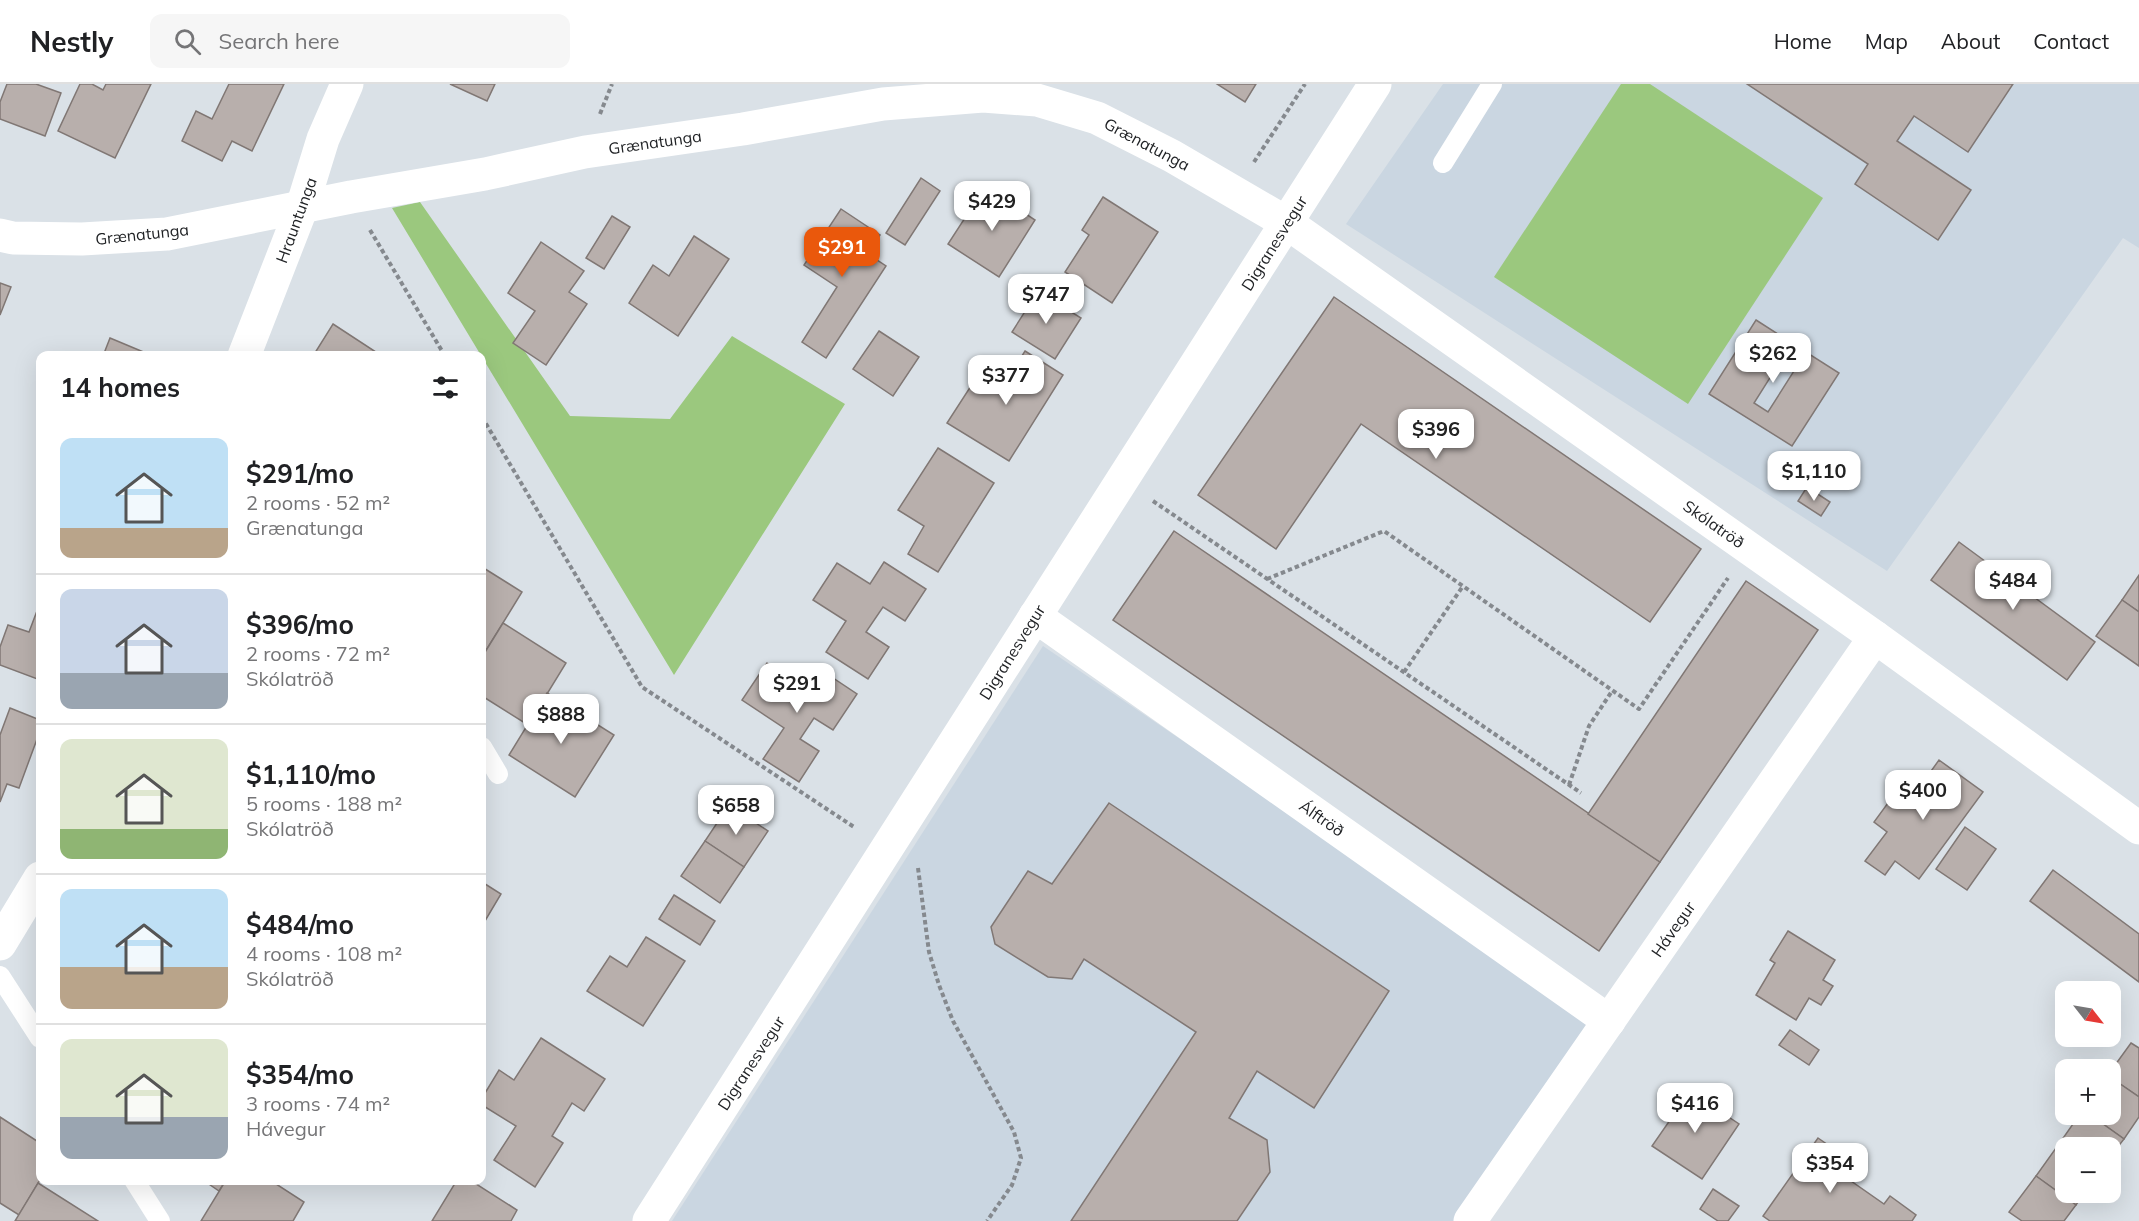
<!DOCTYPE html>
<meta charset="utf-8">
<style>
:root{--surface:#fff;--page:#f6f6f6;--text:#202124;--muted:#757577;--line:#e0e0e0;--accent:#ea580c}
body{margin:0;font-family:Mulish,sans-serif;background:var(--page);color:var(--text);height:100vh;display:flex;flex-direction:column;font-size:22px;white-space:nowrap}
*{box-sizing:border-box;margin:0}
p{font-size:20px;color:var(--muted)}
.icon{flex:none;width:33px;height:33px;fill:none;stroke:currentColor;stroke-width:2;stroke-linecap:round;stroke-linejoin:round}
.map{position:relative;flex:1;overflow:hidden}
.side{position:absolute;left:36px;top:267px;width:450px;height:834px;display:flex;flex-direction:column;background:var(--surface);border-radius:12px;box-shadow:0 6px 24px #0002}
.side>*{flex:none}
.needle{width:39px;rotate:121deg}
.controls{position:absolute;left:2055px;top:897px;display:grid;gap:12px}
.controls a{display:grid;place-items:center;width:66px;height:66px;border-radius:12px;background:var(--surface);box-shadow:0 6px 24px #0002;font-size:30px}
.price{position:absolute;translate:-50% -51px;padding:0 14px;border-radius:12px;background:#fff;color:#222;font-size:20px;line-height:39px;filter:drop-shadow(0 2px 3px #0008)}
.price::after{content:'';position:absolute;left:50%;top:36px;width:18px;height:14px;margin-left:-9px;background:inherit;clip-path:polygon(0 0,100% 0,50% 100%)}
.price.selected{background:var(--accent);color:#fff}
ul{padding:0;list-style:none}
li{display:flex;align-items:center;gap:18px;height:150px;padding:0 24px}
li+li{border-top:2px solid var(--line)}
li span{display:grid;place-items:center;flex:none;width:168px;height:120px;border-radius:12px;color:#555}
li>.icon{margin-inline-start:auto}
span .icon{width:72px;height:72px;fill:#fffc;stroke-width:1}
li b{font-size:26px}
h2{display:flex;justify-content:space-between;align-items:center;height:72px;padding:0 24px;font-size:26px}
header{display:flex;align-items:center;gap:36px;box-sizing:border-box;height:84px;padding:0 30px;background:var(--surface);border-bottom:2px solid var(--line)}
header strong{font-size:28px}
nav{display:flex;gap:33px;margin-inline-start:auto;font-size:21px}
.search{width:420px;height:54px;background:var(--page);display:flex;align-items:center;gap:15px;box-sizing:border-box;padding:0 21px;border-radius:12px;color:var(--muted);font-size:22px}
.map>svg:first-child{display:block}
.built{fill:#cad6e1}
.green{fill:#9bc87e}
.building{fill:#b8afac;stroke:#807774;stroke-width:1.5}
.lines{fill:none;stroke-linecap:round;stroke-linejoin:round}
.path{stroke:#85898e;stroke-width:4;stroke-dasharray:4.5 3;stroke-linecap:butt}
.lane{stroke:#fff;stroke-width:20}
.street{stroke:#fff;stroke-width:33}
.secondary{stroke:#fff;stroke-width:33}
.labels{text-anchor:middle;stroke-width:4.5;stroke-linejoin:round;paint-order:stroke}
.street-label{font-size:16px;fill:#212326;stroke:#fff}
</style>
<header>
<strong>Nestly</strong>
<div class="search"><svg class="icon" aria-label="search" viewBox="0 0 24 24"><circle cx="10" cy="10" r="6"/><path d="M15 15l6 6"/></svg>Search here</div>
<nav><a>Home</a><a>Map</a><a>About</a><a>Contact</a></nav>
</header>
<div class="map">
<svg width="2139" height="1137" viewBox="0 0 2139 1137">
<rect width="100%" height="100%" fill="#dae1e7"/>
<!-- built -->
<g class="built">
<path d="M1443 0H2139V164L2123 154 1887 487 1346 140Z"/>
<path d="M1043 562 1599 939 1459 1137H672Z"/>
</g>
<!-- green -->
<g class="green">
<path d="M1621 0H1650L1823 114 1688 320 1494 193Z"/>
<path d="M420 118 570 332 670 335 732 252 845 320 674 591 392 124Z"/>
</g>
<!-- building -->
<g class="building">
<path d="M7 0H36L61 9 45 52 0 35V18Z"/>
<path d="M80 0H92L103 6 106 0H151L115 74 58 47Z"/>
<path d="M229 0H284L252 67 232 57 222 77 182 57 196 27 212 35Z"/>
<path d="M450 0H495L487 17Z"/>
<path d="M1217 0H1256L1245 18Z"/>
<path d="M1747 0H2013L1968 68 1914 32 1897 57 1971 106 1938 156 1855 100 1868 80Z"/>
<path d="M921 94 940 107 905 161 886 149Z"/>
<path d="M985 103 1035 136 999 193 948 160Z"/>
<path d="M1103 113 1158 148 1112 219 1065 188 1089 151 1082 146Z"/>
<path d="M841 125 880 151 868 170 886 182 826 274 802 258 837 203 804 181Z"/>
<path d="M612 132 630 143 604 185 586 174Z"/>
<path d="M694 152 729 175 678 252 629 219 653 181 669 192Z"/>
<path d="M541 158 584 187 569 208 587 220 546 281 513 259 535 227 508 209Z"/>
<path d="M0 199 11 203 0 231Z"/>
<path d="M1038 207 1081 234 1055 275 1012 248Z"/>
<path d="M1334 213 1701 465 1650 538 1361 340 1276 465 1198 411Z"/>
<path d="M1756 236 1792 259 1754 319 1768 328 1806 268 1839 289 1792 362 1709 310Z"/>
<path d="M333 240 382 272H313Z"/>
<path d="M879 247 919 273 893 312 853 285Z"/>
<path d="M110 254 153 272H103Z"/>
<path d="M1025 267 1063 291 1009 377 947 339 980 288 1003 302Z"/>
<path d="M938 364 994 399 938 488 908 470 924 442 898 426Z"/>
<path d="M1807 403 1830 418 1821 432 1798 417Z"/>
<path d="M1174 447 1660 778 1599 867 1113 536Z"/>
<path d="M1959 458 2095 558 2067 596 1931 496Z"/>
<path d="M884 478 926 505 905 537 883 523 866 548 889 563 868 595 826 568 846 537 813 516 837 479 870 500Z"/>
<path d="M482 483 522 508 485 568 482 566Z"/>
<path d="M2139 491V528L2122 516Z"/>
<path d="M1746 497 1818 546 1660 778 1588 730Z"/>
<path d="M2122 516 2139 528V582L2096 552Z"/>
<path d="M40 519V596L0 581V563L8 541 29 548Z"/>
<path d="M503 539 566 579 528 641 482 612V573Z"/>
<path d="M767 579 804 604 818 584 857 610 833 646 814 634 800 655 819 667 799 698 763 675 784 644 742 616Z"/>
<path d="M547 609 614 651 575 713 509 671Z"/>
<path d="M10 624 40 636V647L19 704 7 700 0 718V651Z"/>
<path d="M1939 676 1983 708 1919 795 1895 777 1885 791 1865 777 1887 748 1874 738 1896 708 1909 718Z"/>
<path d="M1109 719 1389 907 1314 1024 1257 987 1229 1034 1267 1056 1270 1088 1237 1137H1071L1196 948 1084 875 1072 895 1048 893 995 860 991 843 1028 787 1052 800Z"/>
<path d="M729 721 768 747 744 783 705 757Z"/>
<path d="M1965 743 1996 765 1967 806 1936 785Z"/>
<path d="M705 757 744 783 720 819 681 792Z"/>
<path d="M2053 786 2139 850V898L2030 817Z"/>
<path d="M482 798 501 810 482 842Z"/>
<path d="M674 811 715 837 700 861 659 835Z"/>
<path d="M1788 847 1835 876 1823 896 1833 902 1821 921 1809 914 1796 936 1756 911 1775 879 1770 876Z"/>
<path d="M646 853 685 877 643 942 587 907 610 872 627 883Z"/>
<path d="M1790 946 1819 966 1809 981 1779 961Z"/>
<path d="M541 954 605 995 584 1027 572 1019 552 1052 563 1059 535 1103 494 1076 516 1042 482 1021V1014L499 986 514 996Z"/>
<path d="M2131 959 2139 964V1013L2110 993V988Z"/>
<path d="M2110 993 2139 1013V1033L2124 1055 2089 1030H2110Z"/>
<path d="M1684 1003 1739 1040 1702 1095 1652 1062 1675 1029 1670 1026Z"/>
<path d="M2080 1030H2089L2124 1055 2110 1073V1064H2070L2061 1057Z"/>
<path d="M0 1033 40 1059V1096L19 1131 0 1119Z"/>
<path d="M1818 1054 1844 1072 1834 1085 1884 1120 1890 1112 1916 1131 1912 1137H1770L1763 1132Z"/>
<path d="M2061 1057 2070 1064H2066V1108H2085L2076 1121 2036 1092Z"/>
<path d="M2036 1092 2076 1121 2064 1137H2022L2009 1128Z"/>
<path d="M203 1096H226L219 1107Z"/>
<path d="M226 1096H270L304 1118 293 1137H201Z"/>
<path d="M457 1096H470L517 1126 511 1137H432Z"/>
<path d="M38 1099 98 1137H15Z"/>
<path d="M1713 1105 1739 1122 1728 1137H1718L1700 1125Z"/>
</g>
<g class="lines">
<!-- path -->
<g class="path">
<path d="M600 30 612 0"/>
<path d="M1254 78 1305 0"/>
<path d="M370 146 445 272"/>
<path d="M482 333 642 603 854 743"/>
<path d="M1153 417 1581 709"/>
<path d="M1267 495 1384 447 1639 625 1728 494"/>
<path d="M1404 588 1463 502"/>
<path d="M1569 701 1589 642 1612 607"/>
<path d="M918 784 929 868 939 901 953 937 1014 1048 1021 1074 1012 1101 987 1137"/>
</g>
<!-- lane -->
<g class="lane">
<path d="M1443 79 1492 0"/>
<path d="M482 663 498 690"/>
<path d="M0 892 40 954"/>
<path d="M134 1096 160 1137"/>
</g>
<!-- street -->
<g class="street">
<path d="M1287 139 1875 553 2139 744"/>
<path d="M244 272 302 123 323 55 347 0"/>
<path d="M1035 532 1609 937"/>
<path d="M0 860 40 794"/>
<path d="M1470 1137 1875 553"/>
</g>
<!-- secondary -->
<g class="secondary">
<path d="M0 151 13 154 82 155 167 150 351 113 485 90 585 68 743 45 883 20 983 12 1037 16 1097 34 1172 72 1287 139"/>
<path d="M649 1137 1375 0"/>
</g>
</g>
<g class="labels">
<!-- street labels -->
<g class="street-label">
<text transform="translate(655 58) rotate(-8)" y="6">Grænatunga</text>
<text transform="translate(1147 60) rotate(28)" y="6">Grænatunga</text>
<text transform="translate(296 136) rotate(-70)" y="6">Hrauntunga</text>
<text transform="translate(142 150) rotate(-6)" y="6">Grænatunga</text>
<text transform="translate(1274 159) rotate(-58)" y="6">Digranesvegur</text>
<text transform="translate(1714 440) rotate(35)" y="6">Skólatröð</text>
<text transform="translate(1012 568) rotate(-58)" y="6">Digranesvegur</text>
<text transform="translate(1322 734) rotate(35)" y="6">Álftröð</text>
<text transform="translate(1673 845) rotate(-55)" y="6">Hávegur</text>
<text transform="translate(751 979) rotate(-57)" y="6">Digranesvegur</text>
</g>
</g>
</svg>
<div class="controls">
<a><svg class="needle" viewBox="-14 -14 28 28"><path d="M0-13l5 13h-10z" fill="#e53935"/><path d="M0 13l5-13h-10z" fill="#757577"/></svg></a>
<a>+</a>
<a>−</a>
</div>
<b class="price" style="left:992px;top:148px">$429</b>
<b class="price selected" style="left:842px;top:194px">$291</b>
<b class="price" style="left:1046px;top:241px">$747</b>
<b class="price" style="left:1773px;top:300px">$262</b>
<b class="price" style="left:1006px;top:322px">$377</b>
<b class="price" style="left:1436px;top:376px">$396</b>
<b class="price" style="left:1814px;top:418px">$1,110</b>
<b class="price" style="left:2013px;top:527px">$484</b>
<b class="price" style="left:797px;top:630px">$291</b>
<b class="price" style="left:561px;top:661px">$888</b>
<b class="price" style="left:1923px;top:737px">$400</b>
<b class="price" style="left:736px;top:752px">$658</b>
<b class="price" style="left:1695px;top:1050px">$416</b>
<b class="price" style="left:1830px;top:1110px">$354</b>
<section class="side">
<h2>14 homes<svg class="icon" aria-label="filters" viewBox="0 0 24 24"><path d="M4 7h16M4 17h16"/><circle cx="9" cy="7" r="2"/><circle cx="15" cy="17" r="2"/></svg></h2>
<ul>
<li><span style="background:linear-gradient(#bfe0f5 75%,#b9a48a 0)"><svg class="icon" aria-label="home" viewBox="0 0 24 24"><path d="M3 11l9-7 9 7M6 9v11h12V9"/></svg></span><div><b>$291/mo</b><p>2 rooms · 52 m²</p><p>Grænatunga</p></div></li>
<li><span style="background:linear-gradient(#c9d6e8 70%,#9aa5b1 0)"><svg class="icon" aria-label="home" viewBox="0 0 24 24"><path d="M3 11l9-7 9 7M6 9v11h12V9"/></svg></span><div><b>$396/mo</b><p>2 rooms · 72 m²</p><p>Skólatröð</p></div></li>
<li><span style="background:linear-gradient(#dfe7d0 75%,#8fb573 0)"><svg class="icon" aria-label="home" viewBox="0 0 24 24"><path d="M3 11l9-7 9 7M6 9v11h12V9"/></svg></span><div><b>$1,110/mo</b><p>5 rooms · 188 m²</p><p>Skólatröð</p></div></li>
<li><span style="background:linear-gradient(#bfe0f5 65%,#b9a48a 0)"><svg class="icon" aria-label="home" viewBox="0 0 24 24"><path d="M3 11l9-7 9 7M6 9v11h12V9"/></svg></span><div><b>$484/mo</b><p>4 rooms · 108 m²</p><p>Skólatröð</p></div></li>
<li><span style="background:linear-gradient(#dfe7d0 65%,#9aa5b1 0)"><svg class="icon" aria-label="home" viewBox="0 0 24 24"><path d="M3 11l9-7 9 7M6 9v11h12V9"/></svg></span><div><b>$354/mo</b><p>3 rooms · 74 m²</p><p>Hávegur</p></div></li>
</ul>
</section>
</div>
